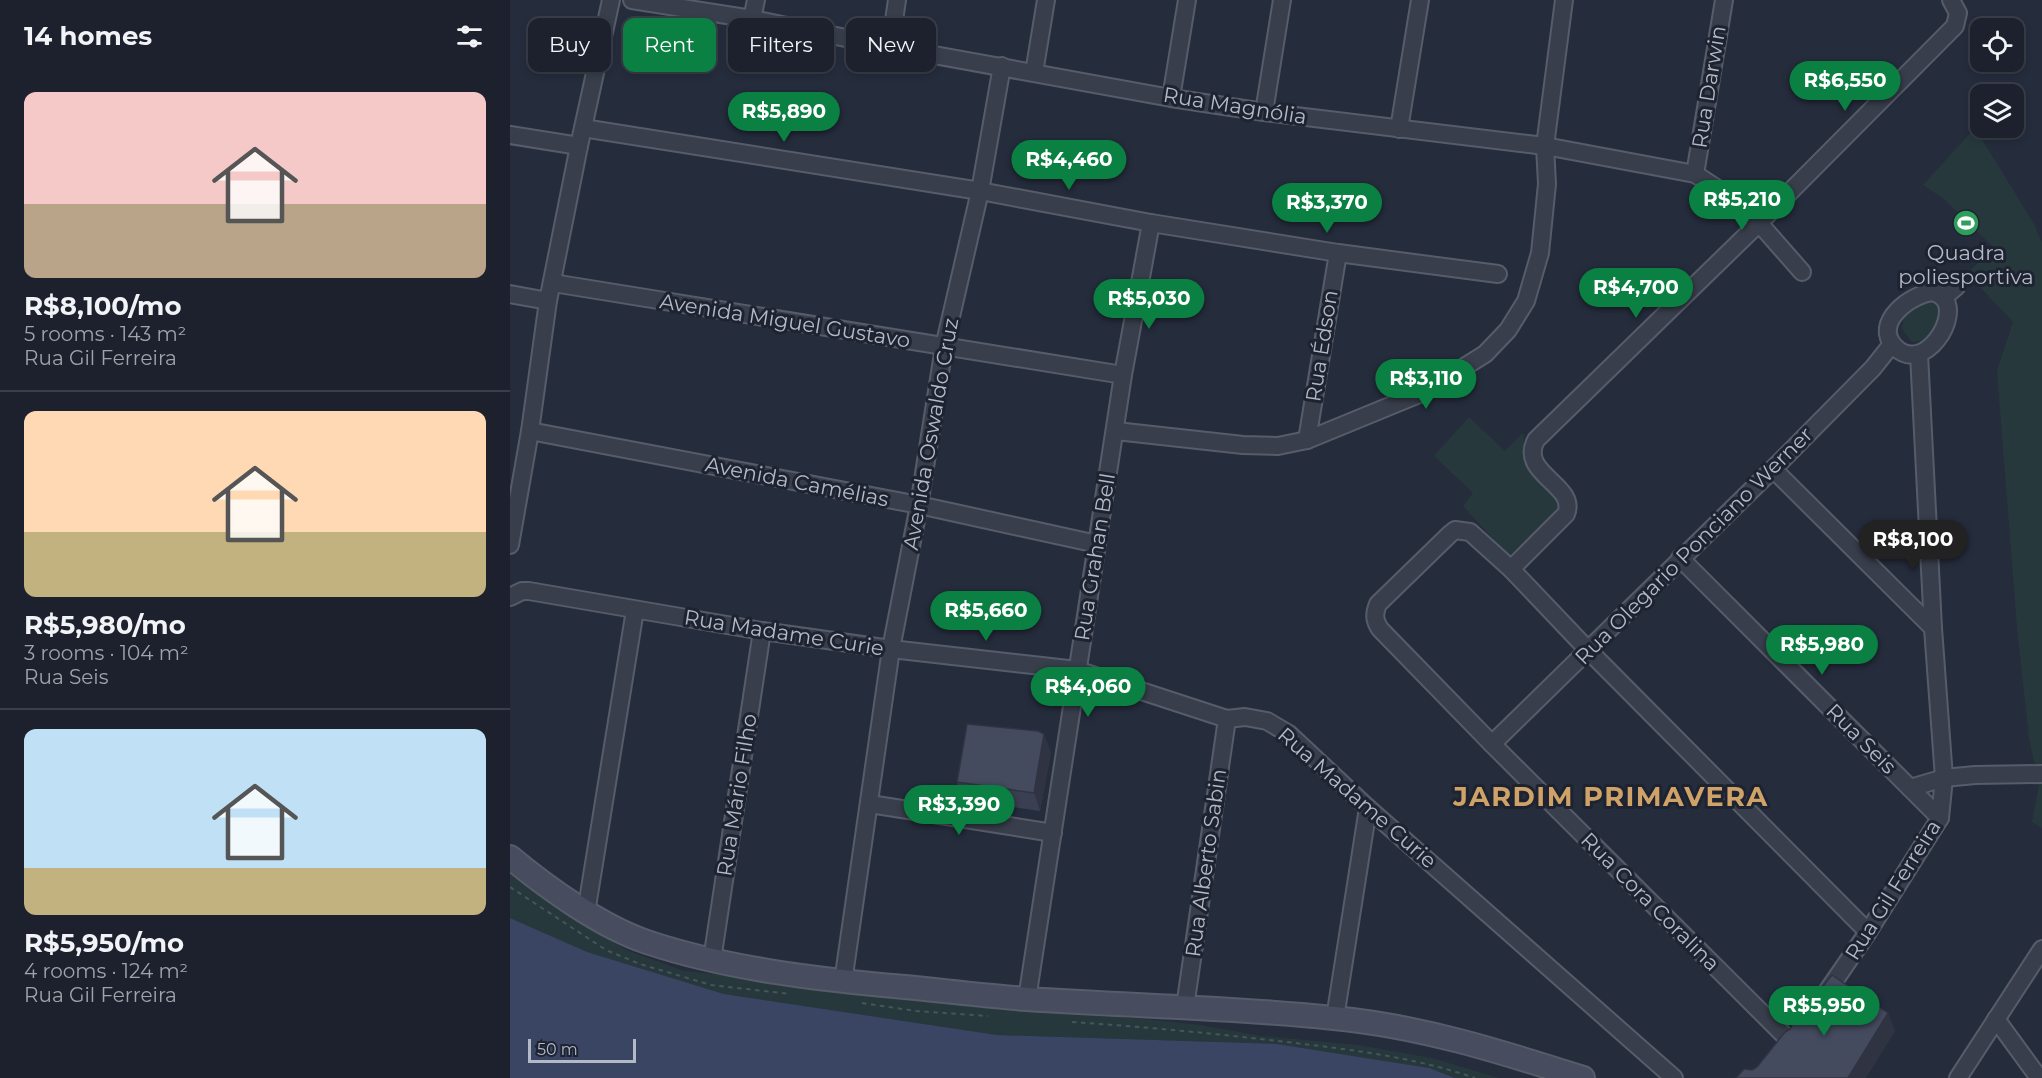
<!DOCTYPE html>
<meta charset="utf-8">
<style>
:root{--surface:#1c212d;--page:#292e39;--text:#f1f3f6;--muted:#a0a3aa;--line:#3a3e49;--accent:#0b8043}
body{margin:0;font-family:Montserrat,sans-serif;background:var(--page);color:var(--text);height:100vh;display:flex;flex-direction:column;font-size:22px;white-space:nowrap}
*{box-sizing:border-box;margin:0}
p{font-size:20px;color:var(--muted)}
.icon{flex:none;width:33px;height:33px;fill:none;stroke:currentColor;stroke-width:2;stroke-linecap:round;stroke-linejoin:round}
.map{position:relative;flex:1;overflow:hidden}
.sheet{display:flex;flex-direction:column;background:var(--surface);width:510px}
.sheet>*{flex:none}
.top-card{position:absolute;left:18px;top:18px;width:570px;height:54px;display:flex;gap:12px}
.tools{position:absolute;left:1460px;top:18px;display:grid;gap:12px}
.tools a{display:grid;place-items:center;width:54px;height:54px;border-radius:12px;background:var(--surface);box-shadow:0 3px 9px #0003,0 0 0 2px var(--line);font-size:30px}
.scale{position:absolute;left:18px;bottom:15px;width:108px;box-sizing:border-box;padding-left:6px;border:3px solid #b4b9c8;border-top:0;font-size:16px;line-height:21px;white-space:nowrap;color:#b4b9c8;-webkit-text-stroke:4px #1e2331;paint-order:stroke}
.price{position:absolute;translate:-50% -51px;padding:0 14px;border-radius:21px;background:var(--accent);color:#fff;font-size:20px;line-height:39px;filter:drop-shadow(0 2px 3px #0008)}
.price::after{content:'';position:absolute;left:50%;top:36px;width:18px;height:14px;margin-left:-9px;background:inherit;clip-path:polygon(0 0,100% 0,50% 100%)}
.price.current{background:#222;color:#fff}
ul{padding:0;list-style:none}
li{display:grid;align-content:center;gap:12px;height:318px;padding:0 24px}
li+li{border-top:2px solid var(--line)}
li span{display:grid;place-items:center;height:186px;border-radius:12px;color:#555}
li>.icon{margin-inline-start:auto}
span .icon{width:108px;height:108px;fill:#fffc;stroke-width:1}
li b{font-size:26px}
h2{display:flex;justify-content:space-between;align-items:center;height:72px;padding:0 24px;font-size:26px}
.tag{padding:0 21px;border-radius:12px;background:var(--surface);box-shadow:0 3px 9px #0003,0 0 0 2px var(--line);font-size:21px;line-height:54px}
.tag.current{background:var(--accent);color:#fff}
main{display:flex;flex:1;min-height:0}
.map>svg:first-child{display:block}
.green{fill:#27383d}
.water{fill:#394563}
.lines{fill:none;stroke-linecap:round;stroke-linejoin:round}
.minor-casing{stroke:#575c6a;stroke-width:20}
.secondary-casing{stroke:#575c6a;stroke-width:26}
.path{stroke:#45555a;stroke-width:2;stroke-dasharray:4.5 4.5;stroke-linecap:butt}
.minor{stroke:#393e4c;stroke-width:16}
.secondary{stroke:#474d5f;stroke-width:22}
.wall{fill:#3a4051}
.shaded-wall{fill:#303442}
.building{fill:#444b5e;stroke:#303442;stroke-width:1.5}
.labels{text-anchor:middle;stroke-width:6;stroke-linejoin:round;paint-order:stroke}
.street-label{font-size:21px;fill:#b4b9c8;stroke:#1e2331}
.poi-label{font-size:21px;fill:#b4b9c8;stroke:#1e2331}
.district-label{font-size:27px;font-weight:bold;letter-spacing:1.5px;fill:#cfa268;stroke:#1e2331}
</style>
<main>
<section class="sheet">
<h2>14 homes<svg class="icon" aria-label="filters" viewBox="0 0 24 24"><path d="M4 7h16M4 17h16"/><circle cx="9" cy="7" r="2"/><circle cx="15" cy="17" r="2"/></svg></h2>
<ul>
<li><span style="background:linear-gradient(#f6c9c9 60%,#b9a48a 0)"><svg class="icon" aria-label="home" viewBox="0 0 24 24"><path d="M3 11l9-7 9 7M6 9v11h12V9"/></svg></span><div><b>R$8,100/mo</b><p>5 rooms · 143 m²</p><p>Rua Gil Ferreira</p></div></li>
<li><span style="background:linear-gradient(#ffd9b3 65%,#c2b280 0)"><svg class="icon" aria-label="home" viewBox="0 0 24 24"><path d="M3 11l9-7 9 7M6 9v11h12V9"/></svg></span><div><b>R$5,980/mo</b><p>3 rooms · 104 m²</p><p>Rua Seis</p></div></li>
<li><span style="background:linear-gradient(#bfe0f5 75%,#c2b280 0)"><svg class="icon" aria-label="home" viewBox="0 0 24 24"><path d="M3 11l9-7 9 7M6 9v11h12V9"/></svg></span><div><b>R$5,950/mo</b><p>4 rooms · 124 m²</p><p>Rua Gil Ferreira</p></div></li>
</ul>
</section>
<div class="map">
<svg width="1532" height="1078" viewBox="0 0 1532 1078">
<rect width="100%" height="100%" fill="#252c3c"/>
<!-- green -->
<g class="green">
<path d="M1465 128 1524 224 1532 243V828L1522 822 1529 785 1519 738 1507 627 1487 371 1503 322 1468 285 1458 273 1483 247 1434 199 1413 185Z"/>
<path d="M1418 296 1429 302 1433 313 1416 340 1402 342 1392 329 1395 309Z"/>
<path d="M959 417 995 451 1013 433C1015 442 1014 454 1017 461 1026 479 1045 489 1050 508L999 556 953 506 963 493 924 456Z"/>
<path d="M0 872 70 923 116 950 174 971 691 1025 751 1036 849 1045 922 1058 989 1078H945L918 1068 767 1044 487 1035 214 994 76 952 0 918Z"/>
</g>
<!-- water -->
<path class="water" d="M0 918 77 952 214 994 487 1035 767 1044 919 1068 945 1078H0Z"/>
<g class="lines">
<defs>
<g id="minor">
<path d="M122 0 242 19 380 47 661 98 754 112 1035 146 1185 174 1214 193 1249 223 1292 272"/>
<path d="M242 19 246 0"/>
<path d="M380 47 387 0"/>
<path d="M524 73 536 0"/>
<path d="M661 98 677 0"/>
<path d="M754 112 772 0"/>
<path d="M73 128 470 191 641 223 828 253 988 274"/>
<path d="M889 129 910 0"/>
<path d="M0 135 69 146"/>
<path d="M1185 174 1214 0"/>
<path d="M43 283 613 375"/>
<path d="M1424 292C1427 294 1430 295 1432 297 1453 314 1414 376 1385 347 1361 323 1402 293 1424 292Z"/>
<path d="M0 294 38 301"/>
<path d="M1434 297 1446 287"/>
<path d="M20 431 409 505 587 544"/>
<path d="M606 431 733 445 768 446 797 440 914 392 975 354 998 330 1016 301 1030 253 1037 184 1035 146 1054 0"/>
<path d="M797 440 828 253"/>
<path d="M1263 469 1423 628"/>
<path d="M0 545 20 431 38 301 69 146 101 0"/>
<path d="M1170 558 1430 818"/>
<path d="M1001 569 1056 514C1068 485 1008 474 1026 440L1249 223 1445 26 1448 13 1441 0"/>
<path d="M0 597 12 591H19L252 631 381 649 567 670 717 719 735 717 757 721 779 734 858 808 1164 1078"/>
<path d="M982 744 1263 469 1363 368 1382 344"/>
<path d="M1400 788 1434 778 1423 628 1409 354"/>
<path d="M360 804 543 833"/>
<path d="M76 913 125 610"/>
<path d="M202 960 252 631"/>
<path d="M333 982 381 649 409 505 434 347 470 191 492 66"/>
<path d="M1314 996 1358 932 1430 818 1434 778 1465 775 1532 774"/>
<path d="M517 999 613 375 641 223"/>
<path d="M675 1007 717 719"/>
<path d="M825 1018 858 808"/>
<path d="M1486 1019 1529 1078"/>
<path d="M1279 1040 982 744 870 629C864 620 864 614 868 604L940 534 945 530 960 532 1001 569 1078 650 1358 932"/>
<path d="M1448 1078 1532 949"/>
</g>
<path id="secondary" d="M0 857C37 888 92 927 137 942 217 969 312 980 395 987 436 991 477 996 517 999 620 1006 722 1007 824 1018 910 1026 992 1052 1073 1078"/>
</defs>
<!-- minor casing -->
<use href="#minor" class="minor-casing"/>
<!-- secondary casing -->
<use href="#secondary" class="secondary-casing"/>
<!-- path -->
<g class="path">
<path d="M0 887 96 950 130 964 201 985 281 994"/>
<path d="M352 1003 406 1011 478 1016"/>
<path d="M562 1022C636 1027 711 1034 785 1043 845 1050 907 1058 965 1078"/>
</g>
<!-- minor -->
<use href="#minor" class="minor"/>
<!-- secondary -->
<use href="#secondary" class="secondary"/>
</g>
<!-- wall -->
<path class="wall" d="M541 752 530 811 453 800 447 782Z"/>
<!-- shaded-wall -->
<g class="shaded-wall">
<path d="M534 734 541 752 530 811 524 793Z"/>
<path d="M1378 1013 1385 1031 1356 1078H1338Z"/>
</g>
<!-- building -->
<g class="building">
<path d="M457 724 528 731 534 734 524 793 447 782Z"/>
<path d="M1322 975 1378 1013 1338 1078H1226L1234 1069 1242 1070 1247 1067 1275 1032 1280 1029 1283 1023Z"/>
</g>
<!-- icons -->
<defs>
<symbol id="stadium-disc" viewBox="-11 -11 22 22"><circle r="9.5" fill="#2e9e5b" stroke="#1e2331"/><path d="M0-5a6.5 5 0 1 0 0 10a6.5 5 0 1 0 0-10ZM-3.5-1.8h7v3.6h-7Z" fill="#fff"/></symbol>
</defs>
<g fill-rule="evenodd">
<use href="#stadium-disc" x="1441" y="208" width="30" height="30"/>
</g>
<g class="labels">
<!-- street labels -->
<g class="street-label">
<text transform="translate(1199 87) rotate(-81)" y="7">Rua Darwin</text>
<text transform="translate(725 106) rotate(9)" y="7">Rua Magnólia</text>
<text transform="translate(275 321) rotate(9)" y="7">Avenida Miguel Gustavo</text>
<text transform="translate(812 346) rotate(-81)" y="7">Rua Édson</text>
<text transform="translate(421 434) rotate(-80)" y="7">Avenida Oswaldo Cruz</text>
<text transform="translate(287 482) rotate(11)" y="7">Avenida Camélias</text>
<text transform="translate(1184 546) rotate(-45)" y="7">Rua Olegario Ponciano Werner</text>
<text transform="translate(585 557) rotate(-81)" y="7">Rua Grahan Bell</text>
<text transform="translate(274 633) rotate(9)" y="7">Rua Madame Curie</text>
<text transform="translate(1351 739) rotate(45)" y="7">Rua Seis</text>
<text transform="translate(227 795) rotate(-81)" y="7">Rua Mário Filho</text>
<text transform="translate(847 798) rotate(41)" y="7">Rua Madame Curie</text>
<text transform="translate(696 863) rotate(-82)" y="7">Rua Alberto Sabin</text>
<text transform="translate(1383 890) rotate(-58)" y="7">Rua Gil Ferreira</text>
<text transform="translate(1140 902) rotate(45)" y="7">Rua Cora Coralina</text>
</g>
<!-- poi labels -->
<g class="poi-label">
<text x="1456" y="260">Quadra<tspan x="1456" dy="24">poliesportiva</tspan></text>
</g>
<!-- district labels -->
<g class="district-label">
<text x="1101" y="806">JARDIM PRIMAVERA</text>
</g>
</g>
</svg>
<div class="tools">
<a><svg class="icon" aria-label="locate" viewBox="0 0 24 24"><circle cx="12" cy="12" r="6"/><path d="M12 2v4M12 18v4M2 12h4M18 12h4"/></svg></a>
<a><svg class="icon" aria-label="layers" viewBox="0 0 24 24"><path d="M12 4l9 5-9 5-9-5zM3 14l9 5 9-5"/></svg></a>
</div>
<div class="scale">50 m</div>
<b class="price" style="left:1335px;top:112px">R$6,550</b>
<b class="price" style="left:274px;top:143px">R$5,890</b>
<b class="price" style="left:559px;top:191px">R$4,460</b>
<b class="price" style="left:1232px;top:231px">R$5,210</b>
<b class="price" style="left:817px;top:234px">R$3,370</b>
<b class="price" style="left:1126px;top:319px">R$4,700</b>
<b class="price" style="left:639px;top:330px">R$5,030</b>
<b class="price" style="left:916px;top:410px">R$3,110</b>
<b class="price current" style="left:1403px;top:571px">R$8,100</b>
<b class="price" style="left:476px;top:642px">R$5,660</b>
<b class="price" style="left:1312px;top:676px">R$5,980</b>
<b class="price" style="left:578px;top:718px">R$4,060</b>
<b class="price" style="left:449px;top:836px">R$3,390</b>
<b class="price" style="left:1314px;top:1037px">R$5,950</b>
<div class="top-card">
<a class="tag">Buy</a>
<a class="tag current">Rent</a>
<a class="tag">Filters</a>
<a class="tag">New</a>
</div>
</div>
</main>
